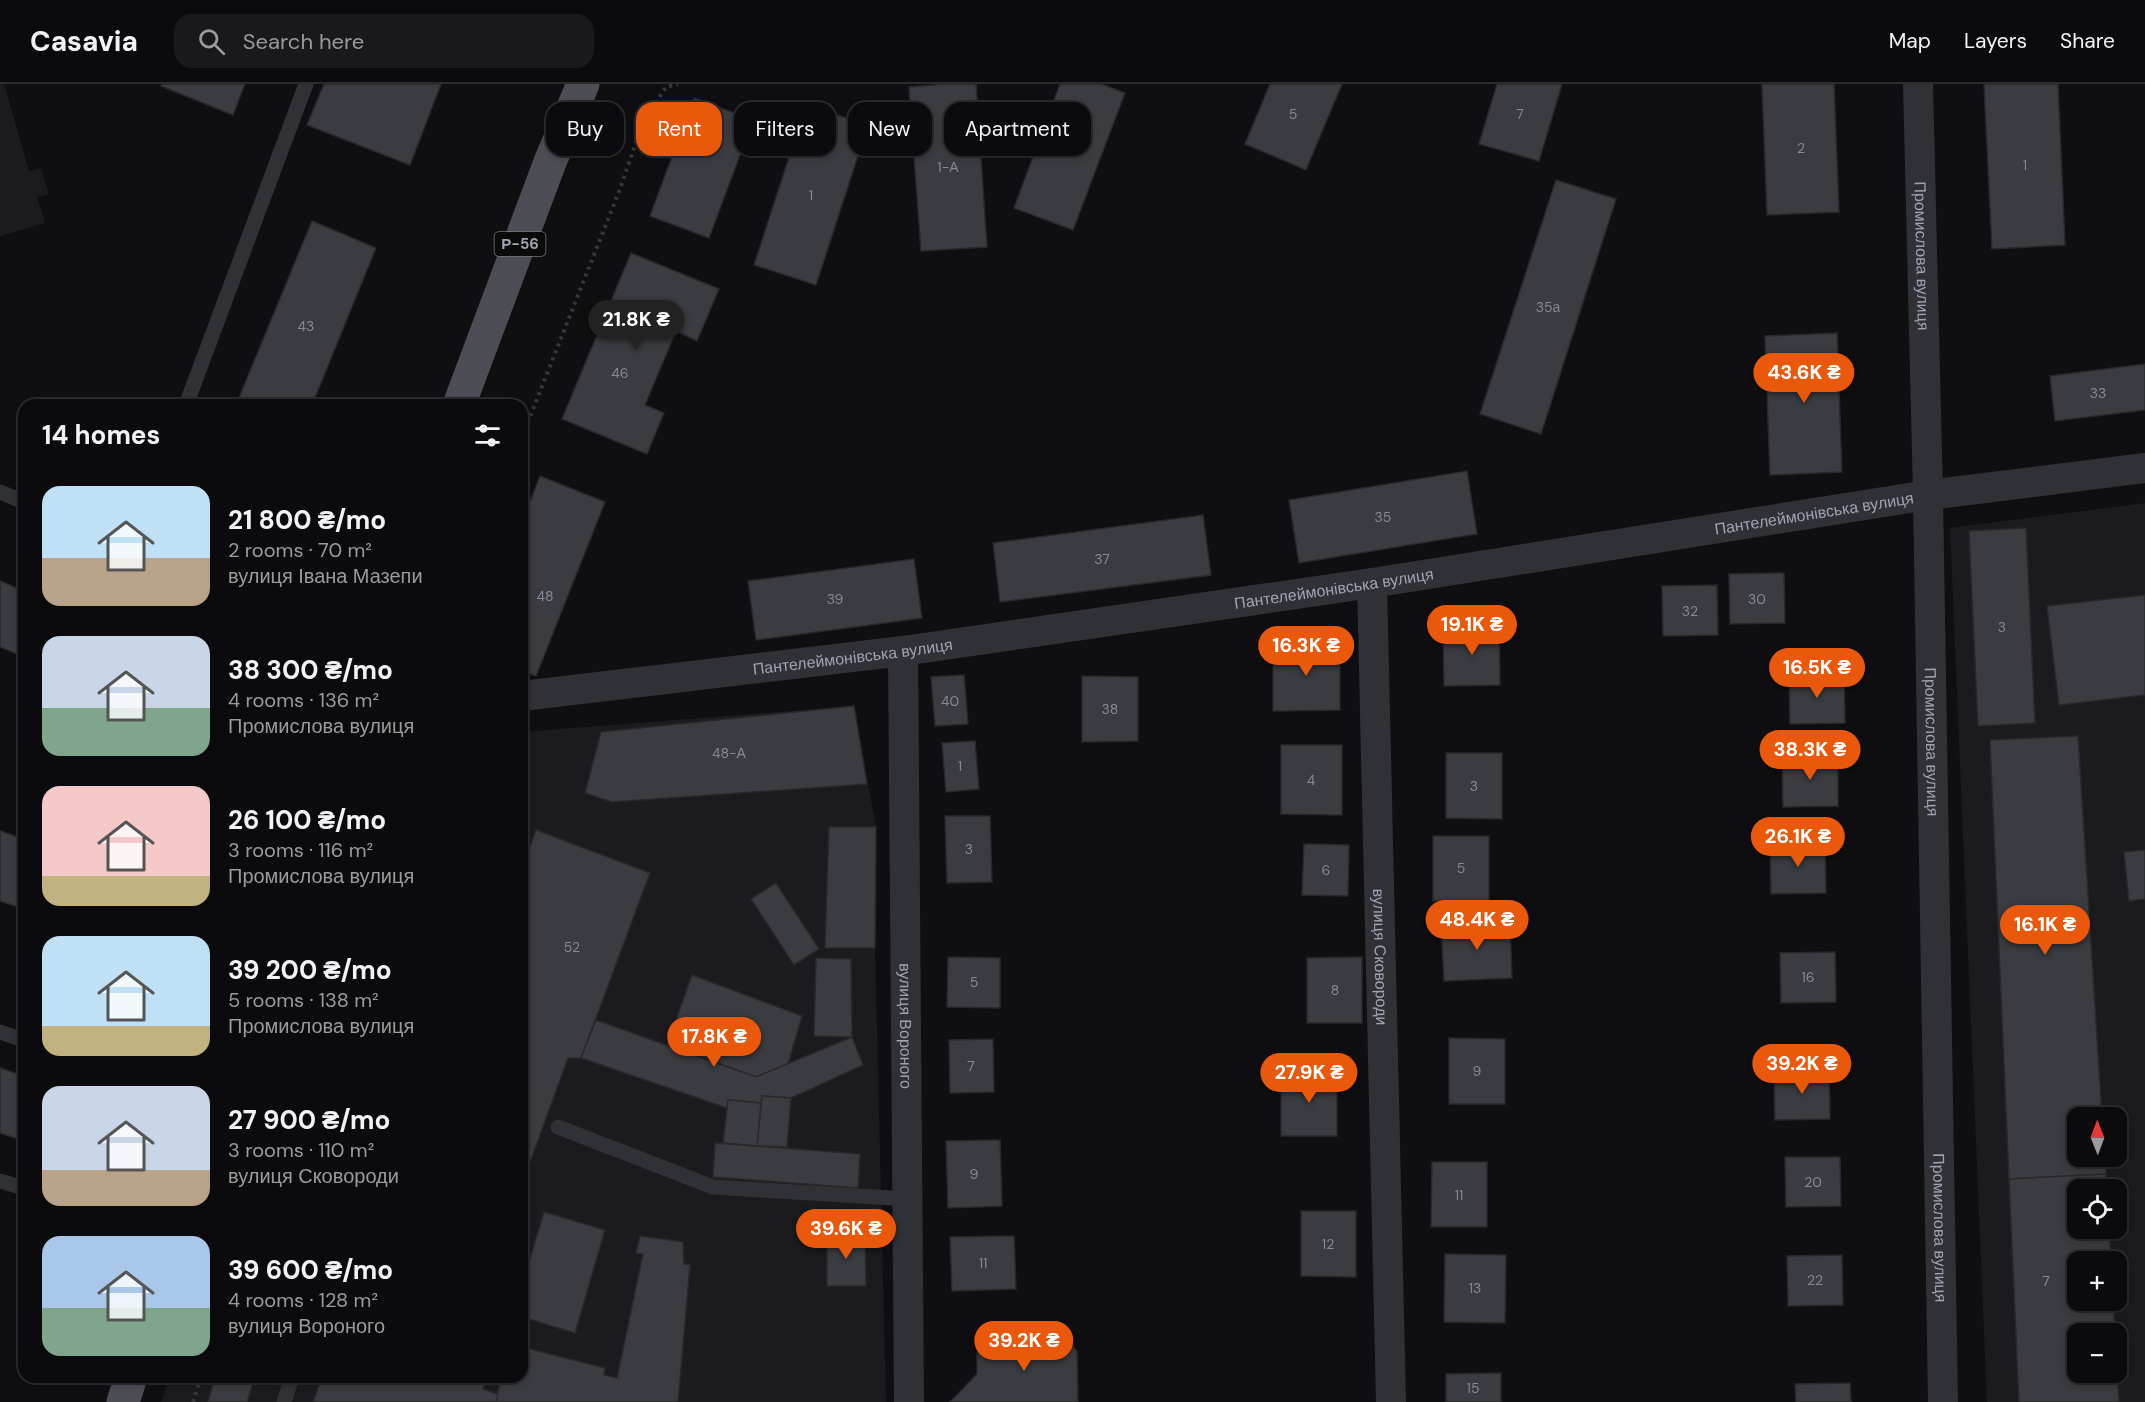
<!DOCTYPE html>
<meta charset="utf-8">
<style>
:root{--surface:#0b0b0d;--page:#19191b;--text:#f1f3f6;--muted:#9a9b9d;--line:#2b2b2e;--accent:#ea580c}
body{margin:0;font-family:"DM Sans",sans-serif;background:var(--page);color:var(--text);height:100vh;display:flex;flex-direction:column;font-size:22px;white-space:nowrap}
*{box-sizing:border-box;margin:0}
p{font-size:20px;color:var(--muted)}
.icon{flex:none;width:33px;height:33px;fill:none;stroke:currentColor;stroke-width:2;stroke-linecap:round;stroke-linejoin:round}
.map{position:relative;flex:1;overflow:hidden}
.panel{position:absolute;left:18px;top:315px;width:510px;height:984px;display:flex;flex-direction:column;background:var(--surface);border-radius:18px;box-shadow:0 3px 9px #0003,0 0 0 2px var(--line)}
.panel>*{flex:none}
.top-card{position:absolute;left:546px;top:18px;width:570px;height:54px;display:flex;gap:12px}
.needle{width:39px;rotate:359deg}
.buttons{position:absolute;left:2067px;top:1023px;display:grid;gap:12px}
.buttons a{display:grid;place-items:center;width:60px;height:60px;border-radius:12px;background:var(--surface);box-shadow:0 3px 9px #0003,0 0 0 2px var(--line);font-size:30px}
.price{position:absolute;translate:-50% -51px;padding:0 14px;border-radius:21px;background:var(--accent);color:#fff;font-size:20px;line-height:39px;filter:drop-shadow(0 2px 3px #0008)}
.price::after{content:'';position:absolute;left:50%;top:36px;width:18px;height:14px;margin-left:-9px;background:inherit;clip-path:polygon(0 0,100% 0,50% 100%)}
.price.on{background:#222;color:#fff}
ul{padding:0;list-style:none}
li{display:flex;align-items:center;gap:18px;height:150px;padding:0 24px}
li span{display:grid;place-items:center;flex:none;width:168px;height:120px;border-radius:18px;color:#555}
li>.icon{margin-inline-start:auto}
span .icon{width:72px;height:72px;fill:#fffc;stroke-width:1}
li b{font-size:26px}
h2{display:flex;justify-content:space-between;align-items:center;height:72px;padding:0 24px;font-size:26px}
.pill{padding:0 21px;border-radius:18px;background:var(--surface);box-shadow:0 3px 9px #0003,0 0 0 2px var(--line);font-size:21px;line-height:54px}
.pill.on{background:var(--accent);color:#fff}
header{display:flex;align-items:center;gap:36px;box-sizing:border-box;height:84px;padding:0 30px;background:var(--surface);border-bottom:2px solid var(--line)}
header strong{font-size:28px}
nav{display:flex;gap:33px;margin-inline-start:auto;font-size:21px}
.search{width:420px;height:54px;background:var(--page);display:flex;align-items:center;gap:15px;box-sizing:border-box;padding:0 21px;border-radius:18px;color:var(--muted);font-size:22px}
.map>svg:first-child{display:block}
.built{fill:#1b1b1e;fill-rule:evenodd}
.building{fill:#3b3c41;stroke:#29292d;stroke-width:1.5}
.lines{fill:none;stroke-linecap:round;stroke-linejoin:round}
.path{stroke:#36373d;stroke-width:4;stroke-dasharray:3 4.5;stroke-linecap:butt}
.lane{stroke:#303136;stroke-width:15}
.street{stroke:#303136;stroke-width:30}
.primary{stroke:#4c4d55;stroke-width:33}
.labels{text-anchor:middle;stroke-width:6;stroke-linejoin:round;paint-order:stroke}
.number-label{font-size:14px;fill:#868a96}
.shield{fill:#0a0a0b;stroke:#727681;stroke-width:1.5}
.shield-label{font-size:15px;font-weight:bold;fill:#9fa4b3}
.street-label{font-size:16px;fill:#9fa4b3;stroke:#0a0a0b}
</style>
<header>
<strong>Casavia</strong>
<div class="search"><svg class="icon" aria-label="search" viewBox="0 0 24 24"><circle cx="10" cy="10" r="6"/><path d="M15 15l6 6"/></svg>Search here</div>
<nav><a>Map</a><a>Layers</a><a>Share</a></nav>
</header>
<div class="map">
<svg width="2145" height="1318" viewBox="0 0 2145 1318">
<rect width="100%" height="100%" fill="#0f0f11"/>
<!-- built -->
<g class="built">
<path d="M0 0H4L29 87 41 84 49 110 37 113 45 139 0 152Z"/>
<path d="M2145 419V1318H1987L1950 444ZM2078 1034H2116V1072H2078ZM2078 1106H2116V1144H2078ZM2078 1178H2116V1216H2078ZM2078 1250H2116V1288H2078Z"/>
<path d="M854 622 876 743 875 864 886 1318H161L170 1293H522V648Z"/>
</g>
<!-- building -->
<g class="building">
<path d="M162 0H245L233 31 161 2Z"/>
<path d="M324 0H441L410 81 307 41Z"/>
<path d="M946 0H976L987 163 921 167 909 3Z"/>
<path d="M1060 0H1101L1125 9 1073 146 1014 124Z"/>
<path d="M1270 0H1342L1306 86 1245 60Z"/>
<path d="M1497 0H1562L1539 77 1479 60Z"/>
<path d="M1762 0H1834L1839 128 1767 131Z"/>
<path d="M1984 0H2058L2065 161 1992 165Z"/>
<path d="M694 14 753 36 709 154 650 132Z"/>
<path d="M806 21 868 41 816 201 754 181Z"/>
<path d="M1556 96 1616 115 1541 350 1480 330Z"/>
<path d="M312 137 376 164 312 321H236Z"/>
<path d="M631 169 719 205 697 257 676 247 645 321 664 329 647 370 562 335Z"/>
<path d="M1837 249 1842 388 1770 391 1765 252Z"/>
<path d="M2145 280V326L2055 337 2050 292Z"/>
<path d="M1467 387 1477 450 1299 479 1289 416Z"/>
<path d="M540 392 605 418 536 592 522 587V438Z"/>
<path d="M1203 431 1211 491 1000 518 993 459Z"/>
<path d="M2026 444 2035 639 1978 642 1969 447Z"/>
<path d="M914 475 922 534 756 556 748 497Z"/>
<path d="M1784 489 1785 539 1730 540 1729 490Z"/>
<path d="M0 497 24 507V573L0 563Z"/>
<path d="M1717 501 1718 551 1663 552 1662 502Z"/>
<path d="M2145 511V611L2059 621 2047 522Z"/>
<path d="M1499 542 1500 601 1444 602 1443 543Z"/>
<path d="M1273 560H1340V626L1273 627Z"/>
<path d="M1844 589 1845 639 1790 640 1789 590Z"/>
<path d="M964 591 968 640 935 642 931 593Z"/>
<path d="M1082 592 1138 593V657L1082 658Z"/>
<path d="M854 622 867 700 612 718 585 709 601 648Z"/>
<path d="M2078 652 2102 1034H2078V1072H2105L2106 1090 2009 1095 1990 656Z"/>
<path d="M975 657 979 705 946 708 942 659Z"/>
<path d="M1281 661H1342V731L1281 730Z"/>
<path d="M1446 669H1502V735L1446 734Z"/>
<path d="M1838 672V722L1783 723 1782 673Z"/>
<path d="M945 732H990L992 798 947 799Z"/>
<path d="M829 743H876L875 864H825Z"/>
<path d="M536 746 650 789 581 974H568L522 1100V785Z"/>
<path d="M0 747 24 755V825L0 817Z"/>
<rect x="1433" y="752" width="56" height="65"/>
<path d="M1825 759 1826 809 1771 810 1770 760Z"/>
<path d="M1304 760 1349 761 1348 812 1302 811Z"/>
<path d="M2145 766V815L2129 817 2124 768Z"/>
<path d="M776 799 819 865 794 881 751 815Z"/>
<path d="M1510 837 1512 894 1444 897 1441 840Z"/>
<path d="M1835 868 1836 918 1781 919 1780 869Z"/>
<path d="M948 873 1000 874V924L947 923Z"/>
<path d="M1362 873V939H1307V874Z"/>
<path d="M816 874 851 875 852 953 814 952Z"/>
<path d="M692 891 802 932 788 980 756 993 667 961Z"/>
<path d="M596 936 756 993 852 953 863 981 791 1014 762 1012 761 1019 728 1016 727 1024 581 974Z"/>
<path d="M1449 954 1505 955V1020H1449Z"/>
<path d="M993 955 994 1008 950 1009 949 956Z"/>
<path d="M0 984 24 992V1057L0 1049Z"/>
<path d="M1829 986 1830 1035 1775 1036 1774 987Z"/>
<rect x="1281" y="987" width="56" height="65"/>
<path d="M762 1012 791 1014 787 1063 757 1062Z"/>
<path d="M728 1016 761 1019 757 1062 723 1059Z"/>
<path d="M1000 1056 1002 1122 948 1124 946 1057Z"/>
<path d="M715 1059 860 1070 858 1104 713 1093Z"/>
<path d="M1785 1073H1840L1841 1122 1786 1123Z"/>
<path d="M1432 1078H1487V1143H1431Z"/>
<path d="M2106 1090 2107 1106H2078V1144H2109L2111 1178H2078V1216H2113L2115 1250H2078V1288H2116V1269L2119 1318H2019L2009 1095Z"/>
<path d="M1301 1127H1356V1193L1301 1192Z"/>
<path d="M544 1128 605 1146 575 1249 522 1233V1201Z"/>
<path d="M827 1149H865L866 1202H827Z"/>
<path d="M640 1152 683 1158 684 1180 690 1181 678 1318H496L501 1293H522V1263L605 1284 604 1291 617 1294 643 1170 636 1169Z"/>
<path d="M1014 1152 1016 1205 952 1207 950 1153Z"/>
<path d="M1445 1170 1506 1171 1505 1239 1444 1238Z"/>
<path d="M1842 1171 1843 1221 1788 1222 1787 1172Z"/>
<path d="M1068 1253 1077 1268 1078 1318H950L977 1290V1268L986 1256Z"/>
<path d="M1501 1289V1318H1446V1290Z"/>
<path d="M215 1293H255L247 1318H208Z"/>
<path d="M322 1293H487L483 1305 498 1310 496 1318H313Z"/>
<path d="M1850 1299 1851 1318H1796L1795 1300Z"/>
</g>
<g class="lines">
<!-- path -->
<g class="path">
<path d="M522 353 620 105 642 41 666 3 678 0"/>
<path d="M193 1318 201 1293"/>
</g>
<!-- lane -->
<g class="lane">
<path d="M186 321 306 0"/>
<path d="M0 408 24 418"/>
<path d="M0 948 24 956"/>
<path d="M558 1043 713 1103 908 1115"/>
<path d="M0 1097 24 1104"/>
<path d="M284 1318 292 1293"/>
</g>
<!-- street -->
<g class="street">
<path id="s1" d="M1918 0 1928 411 1943 1318"/>
<path id="s2" d="M1372 499 1391 1318"/>
<path id="s3" d="M903 567 909 1318"/>
<path id="s4" d="M522 612 903 567 1372 499 1928 411 2145 384"/>
</g>
<!-- primary -->
<g class="primary">
<path d="M459 321 550 78 583 0"/>
<path d="M123 1318 131 1293"/>
</g>
</g>
<g class="labels">
<!-- number labels -->
<g class="number-label">
<text x="1293" y="35">5</text>
<text x="1520" y="35">7</text>
<text x="1801" y="69">2</text>
<text x="2025" y="86">1</text>
<text x="948" y="88">1-А</text>
<text x="811" y="116">1</text>
<text x="1548" y="228">35а</text>
<text x="306" y="247">43</text>
<text x="620" y="294">46</text>
<text x="2098" y="314">33</text>
<text x="1383" y="438">35</text>
<text x="1102" y="480">37</text>
<text x="545" y="517">48</text>
<text x="835" y="520">39</text>
<text x="1757" y="520">30</text>
<text x="1690" y="532">32</text>
<text x="2002" y="548">3</text>
<text x="950" y="622">40</text>
<text x="1110" y="630">38</text>
<text x="729" y="674">48-А</text>
<text x="960" y="687">1</text>
<text x="1311" y="701">4</text>
<text x="1474" y="707">3</text>
<text x="969" y="770">3</text>
<text x="1461" y="789">5</text>
<text x="1326" y="791">6</text>
<text x="572" y="868">52</text>
<text x="1808" y="898">16</text>
<text x="974" y="903">5</text>
<text x="1335" y="911">8</text>
<text x="971" y="987">7</text>
<text x="1477" y="992">9</text>
<text x="974" y="1095">9</text>
<text x="1813" y="1103">20</text>
<text x="1459" y="1116">11</text>
<text x="1328" y="1165">12</text>
<text x="983" y="1184">11</text>
<text x="1815" y="1201">22</text>
<text x="2046" y="1202">7</text>
<text x="1475" y="1209">13</text>
<text x="1473" y="1309">15</text>
</g>
<!-- shield labels -->
<rect class="shield" x="494.5" y="148" width="51" height="24" rx="4.5"/>
<g class="shield-label">
<text x="520" y="165">Р-56</text>
</g>
<!-- street labels -->
<g class="street-label">
<text dy="6" stroke="none"><textPath href="#s1" startOffset="172">Промислова вулиця</textPath></text>
<text dy="6" stroke="none"><textPath href="#s4" startOffset="1305">Пантелеймонівська вулиця</textPath></text>
<text dy="6" stroke="none"><textPath href="#s4" startOffset="819">Пантелеймонівська вулиця</textPath></text>
<text dy="6" stroke="none"><textPath href="#s4" startOffset="333">Пантелеймонівська вулиця</textPath></text>
<text dy="6" stroke="none"><textPath href="#s1" startOffset="658">Промислова вулиця</textPath></text>
<text dy="6" stroke="none"><textPath href="#s2" startOffset="374">вулиця Сковороди</textPath></text>
<text dy="6" stroke="none"><textPath href="#s3" startOffset="375">вулиця Вороного</textPath></text>
<text dy="6" stroke="none"><textPath href="#s1" startOffset="1144">Промислова вулиця</textPath></text>
</g>
</g>
</svg>
<div class="buttons">
<a><svg class="needle" viewBox="-14 -14 28 28"><path d="M0-13l5 13h-10z" fill="#e53935"/><path d="M0 13l5-13h-10z" fill="#9a9b9d"/></svg></a>
<a><svg class="icon" aria-label="locate" viewBox="0 0 24 24"><circle cx="12" cy="12" r="6"/><path d="M12 2v4M12 18v4M2 12h4M18 12h4"/></svg></a>
<a>+</a>
<a>−</a>
</div>
<b class="price on" style="left:636px;top:267px">21.8K ₴</b>
<b class="price" style="left:1804px;top:320px">43.6K ₴</b>
<b class="price" style="left:1472px;top:572px">19.1K ₴</b>
<b class="price" style="left:1306px;top:593px">16.3K ₴</b>
<b class="price" style="left:1817px;top:615px">16.5K ₴</b>
<b class="price" style="left:1810px;top:697px">38.3K ₴</b>
<b class="price" style="left:1798px;top:784px">26.1K ₴</b>
<b class="price" style="left:1477px;top:867px">48.4K ₴</b>
<b class="price" style="left:2045px;top:872px">16.1K ₴</b>
<b class="price" style="left:714px;top:984px">17.8K ₴</b>
<b class="price" style="left:1802px;top:1011px">39.2K ₴</b>
<b class="price" style="left:1309px;top:1020px">27.9K ₴</b>
<b class="price" style="left:846px;top:1176px">39.6K ₴</b>
<b class="price" style="left:1024px;top:1288px">39.2K ₴</b>
<div class="top-card">
<a class="pill">Buy</a>
<a class="pill on">Rent</a>
<a class="pill">Filters</a>
<a class="pill">New</a>
<a class="pill">Apartment</a>
</div>
<section class="panel">
<h2>14 homes<svg class="icon" aria-label="filters" viewBox="0 0 24 24"><path d="M4 7h16M4 17h16"/><circle cx="9" cy="7" r="2"/><circle cx="15" cy="17" r="2"/></svg></h2>
<ul>
<li><span style="background:linear-gradient(#bfe0f5 60%,#b9a48a 0)"><svg class="icon" aria-label="home" viewBox="0 0 24 24"><path d="M3 11l9-7 9 7M6 9v11h12V9"/></svg></span><div><b>21 800 ₴/mo</b><p>2 rooms · 70 m²</p><p>вулиця Івана Мазепи</p></div></li>
<li><span style="background:linear-gradient(#c9d6e8 60%,#7fa58c 0)"><svg class="icon" aria-label="home" viewBox="0 0 24 24"><path d="M3 11l9-7 9 7M6 9v11h12V9"/></svg></span><div><b>38 300 ₴/mo</b><p>4 rooms · 136 m²</p><p>Промислова вулиця</p></div></li>
<li><span style="background:linear-gradient(#f6c9c9 75%,#c2b280 0)"><svg class="icon" aria-label="home" viewBox="0 0 24 24"><path d="M3 11l9-7 9 7M6 9v11h12V9"/></svg></span><div><b>26 100 ₴/mo</b><p>3 rooms · 116 m²</p><p>Промислова вулиця</p></div></li>
<li><span style="background:linear-gradient(#bfe0f5 75%,#c2b280 0)"><svg class="icon" aria-label="home" viewBox="0 0 24 24"><path d="M3 11l9-7 9 7M6 9v11h12V9"/></svg></span><div><b>39 200 ₴/mo</b><p>5 rooms · 138 m²</p><p>Промислова вулиця</p></div></li>
<li><span style="background:linear-gradient(#c9d6e8 70%,#b9a48a 0)"><svg class="icon" aria-label="home" viewBox="0 0 24 24"><path d="M3 11l9-7 9 7M6 9v11h12V9"/></svg></span><div><b>27 900 ₴/mo</b><p>3 rooms · 110 m²</p><p>вулиця Сковороди</p></div></li>
<li><span style="background:linear-gradient(#a9c7e8 60%,#7fa58c 0)"><svg class="icon" aria-label="home" viewBox="0 0 24 24"><path d="M3 11l9-7 9 7M6 9v11h12V9"/></svg></span><div><b>39 600 ₴/mo</b><p>4 rooms · 128 m²</p><p>вулиця Вороного</p></div></li>
</ul>
</section>
</div>
